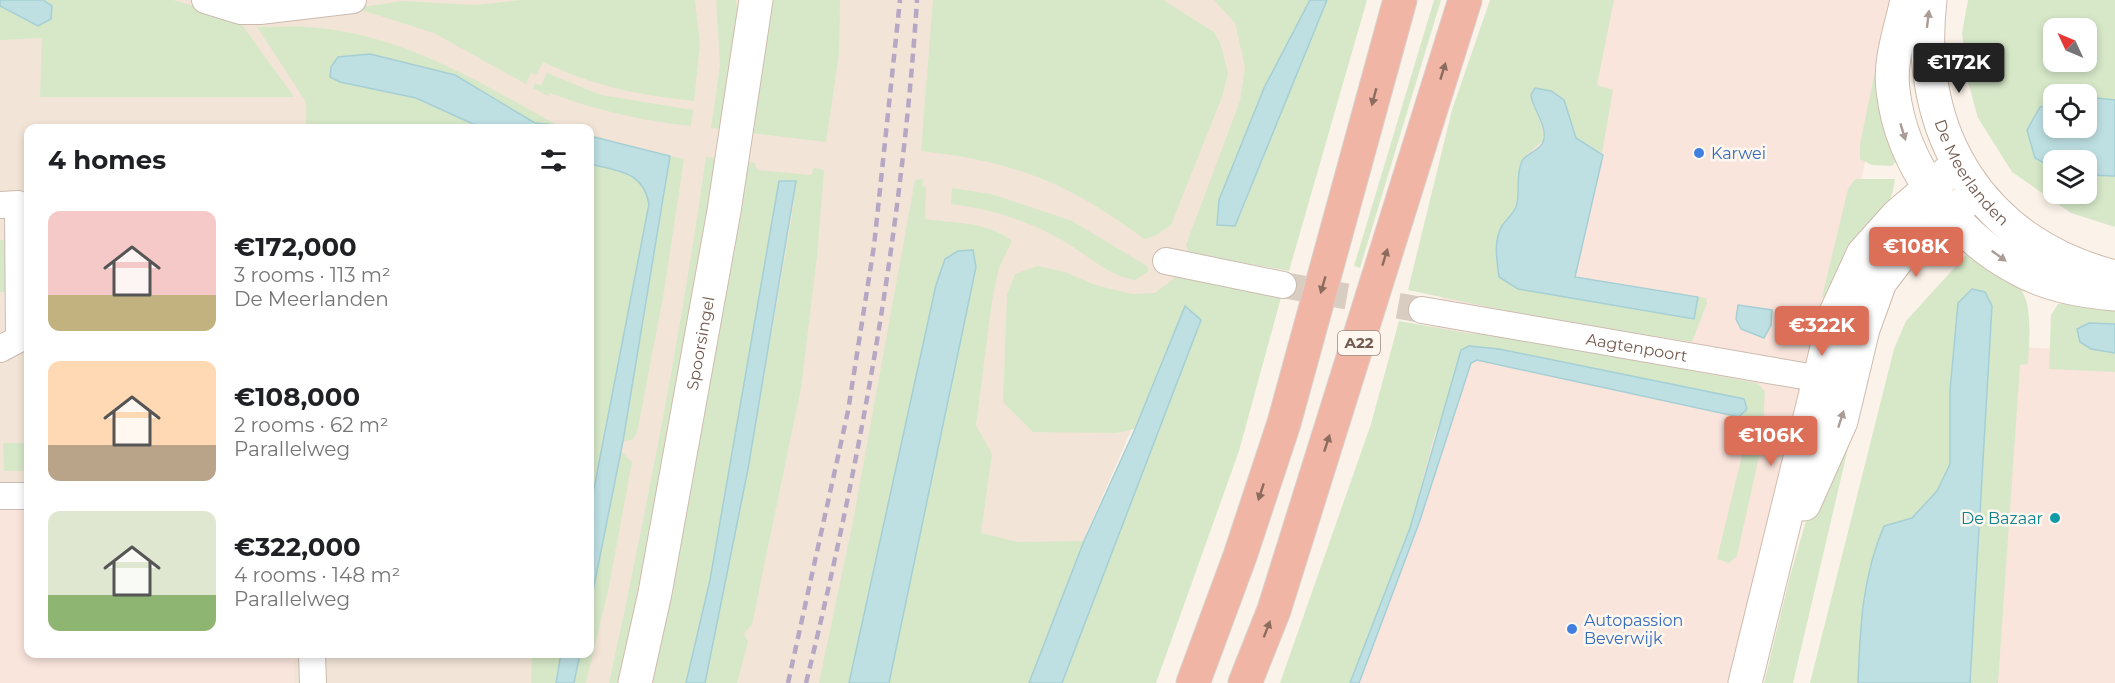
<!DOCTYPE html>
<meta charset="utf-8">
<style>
:root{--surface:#fff;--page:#f6f6f6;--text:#202124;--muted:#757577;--accent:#db6f57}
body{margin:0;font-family:Montserrat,sans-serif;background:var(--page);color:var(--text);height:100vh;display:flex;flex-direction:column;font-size:22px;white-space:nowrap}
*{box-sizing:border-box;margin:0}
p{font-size:20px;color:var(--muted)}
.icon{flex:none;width:33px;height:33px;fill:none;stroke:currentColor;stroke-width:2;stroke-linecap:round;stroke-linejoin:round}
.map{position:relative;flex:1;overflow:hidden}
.sheet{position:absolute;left:24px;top:124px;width:570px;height:534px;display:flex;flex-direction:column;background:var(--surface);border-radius:12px;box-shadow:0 3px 9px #0003}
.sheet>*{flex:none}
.needle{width:39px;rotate:314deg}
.controls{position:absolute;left:2043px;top:18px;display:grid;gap:12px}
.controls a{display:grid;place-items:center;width:54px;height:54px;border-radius:12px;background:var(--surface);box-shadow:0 3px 9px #0003;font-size:30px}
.price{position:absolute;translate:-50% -51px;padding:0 14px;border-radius:6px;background:var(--accent);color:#fff;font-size:20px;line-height:39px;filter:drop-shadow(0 2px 3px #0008)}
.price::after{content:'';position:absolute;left:50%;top:36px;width:18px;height:14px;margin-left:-9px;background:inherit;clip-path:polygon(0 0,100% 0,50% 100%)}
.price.active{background:#222;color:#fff}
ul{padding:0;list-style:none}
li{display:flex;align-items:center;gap:18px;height:150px;padding:0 24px}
li span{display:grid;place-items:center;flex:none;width:168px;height:120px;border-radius:12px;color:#555}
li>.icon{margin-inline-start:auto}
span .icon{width:72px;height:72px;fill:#fffc;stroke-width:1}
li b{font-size:26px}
h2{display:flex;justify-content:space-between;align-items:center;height:72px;padding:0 24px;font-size:26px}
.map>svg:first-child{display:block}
.residential{fill:#f2e5d7;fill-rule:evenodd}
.commercial{fill:#fae5dd}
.green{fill:#d6e8c8;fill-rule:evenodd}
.water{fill:#bee0e3;stroke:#a5cfd4;stroke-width:1.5}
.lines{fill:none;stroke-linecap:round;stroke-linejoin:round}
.street-tunnel{stroke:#d9cdc2;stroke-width:26;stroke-dasharray:26 13;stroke-linecap:butt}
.street-casing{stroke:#ccbbaf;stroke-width:28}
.secondary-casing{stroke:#cfbbad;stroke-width:35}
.highway-casing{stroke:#d8d1cd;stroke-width:35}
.street{stroke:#fff;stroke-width:26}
.secondary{stroke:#fff;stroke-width:33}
.highway{stroke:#f0b5a4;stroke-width:33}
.rail{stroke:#b6a7c4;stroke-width:4.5;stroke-dasharray:9 6;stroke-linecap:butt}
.oneway{fill:#ab9c95}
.oneway2{fill:#8c6c5f}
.shop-dot{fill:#3f7fe0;stroke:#fef7ef;stroke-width:2}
.culture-dot{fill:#0f9aa8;stroke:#fef7ef;stroke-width:2}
.labels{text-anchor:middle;stroke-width:5;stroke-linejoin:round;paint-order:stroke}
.shield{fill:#fef7ef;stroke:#9d897e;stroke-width:1.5}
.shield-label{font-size:15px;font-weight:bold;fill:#735a4e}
.shop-label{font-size:16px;fill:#366cbe;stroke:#fef7ef;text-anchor:start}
.street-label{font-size:16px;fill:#735a4e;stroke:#fef7ef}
.culture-label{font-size:16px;fill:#0d838f;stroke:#fef7ef;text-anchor:end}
</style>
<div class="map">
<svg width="2115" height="683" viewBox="0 0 2115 683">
<rect width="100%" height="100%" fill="#fbf3e9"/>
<!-- residential -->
<path class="residential" d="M0 0H1317L1022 683H0ZM28 129H590V654H28Z"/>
<!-- commercial -->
<g class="commercial">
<path d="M1534 0H1902L1747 683H1296L1365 543Z"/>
<path d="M2008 346 2115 353V683H1981Z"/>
<path d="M0 503 28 504V654H294V683H0Z"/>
</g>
<!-- green -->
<g class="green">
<path d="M43 0H173L237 18 294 97H40L42 38 0 40V6L38 26 52 6Z"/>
<path d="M522 0H695L700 45 694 101C638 95 594 86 543 62L536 75 531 73 526 84 434 33 355 8 403 1 475 5Z"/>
<path d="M716 0H736L737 10 721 129 711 128 720 65Z"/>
<path d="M773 0H840L839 53 826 142 751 133Z"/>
<path d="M933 0H1163L1214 32 1221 45 1228 74 1222 97 1171 225 1155 236 1144 239C1067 182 1016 162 921 151Z"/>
<path d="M1214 0H1310L1264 88 1217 225 1235 226 1327 0H1367L1289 271 1189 253 1186 245 1240 101 1245 67 1235 23Z"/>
<path d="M1434 0H1441L1360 268 1354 266Z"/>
<path d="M1490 0H1614L1597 85 1613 90 1602 153 1576 138 1564 100 1535 88 1531 95C1534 114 1544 121 1543 141L1524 157 1519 167 1520 186 1515 209 1501 228 1499 277 1694 319 1698 297 1706 298 1707 303 1692 342 1536 317 1408 290 1452 110Z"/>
<path d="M1968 0H2115V100L2087 97 2086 94H2054L2053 104 2040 107 2035 158 2053 168 2054 194H2086L2087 175 2115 176V227L2071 213 2012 172 1978 118 1968 82 1962 33ZM2054 28H2086V62H2054Z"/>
<path d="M257 27C274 27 291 26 308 27 400 33 478 81 557 125L535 123 455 75 370 54 368 86 416 98 484 129H306V102Z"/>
<path d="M1877 62 1895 162 1892 166 1872 165 1860 159V144Z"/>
<path d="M547 73 601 95 693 110 691 126C641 121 596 110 550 93L548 96 533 88 535 83 541 86Z"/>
<path d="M670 156 684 159 664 292 637 433 632 440 623 441Z"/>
<path d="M706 157 717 158 622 683H609C647 509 681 334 706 157Z"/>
<path d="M748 162 755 163 757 170 811 175 814 168 824 170 817 256 801 388 752 624 744 634 748 642 737 683H705L748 469 792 216 796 181H780L710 580 686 683H650Z"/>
<path d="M590 164C618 171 643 171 649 204L590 509Z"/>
<path d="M923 179 922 186 926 187 925 219C954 223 989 222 1012 241L999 268 992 301 976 425 992 454 981 533 1018 542 1084 541 1029 683H889L976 267 973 250 945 259 936 286 849 683H819L853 521 915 180Z"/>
<path d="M1855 179H1895C1890 220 1853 265 1831 300L1822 297 1848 189Z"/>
<path d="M952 188 991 194 1072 221 1147 266 1149 271 1135 280C1108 276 1086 254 1062 240 1027 220 991 209 951 204Z"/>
<rect x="0" y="240" width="6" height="52"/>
<path d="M1967 254C2033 279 2032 299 2028 364L2020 365 1998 683H1970L1992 306 1985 293 1973 289 1958 303 1950 391V464L1937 491 1912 518 1884 526C1862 577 1860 629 1858 683H1810L1894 349 1906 321Z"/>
<path d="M1037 266 1065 272 1095 285 1132 294 1155 293 1177 276 1282 294 1239 451 1156 683H1062L1201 320 1185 307 1135 429 1116 433 1033 432 1003 402 1007 295 1015 274Z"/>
<path d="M2080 300 2115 304V324L2089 323 2091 349 2115 353V372L2049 369 2051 315 2058 304Z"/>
<path d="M1399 321 1473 334H1494L1757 383 1765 391 1762 443 1737 556 1729 563 1717 559 1744 447 1728 443 1733 427 1747 409 1744 399 1499 349 1469 346 1434 437 1410 528 1350 683H1280L1371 424Z"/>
<path d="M3 443H28V471H4Z"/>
<path d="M1849 444 1793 683H1764L1790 576 1808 514Z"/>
<path d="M621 451 632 462 609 586 586 683H574L580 654H590V606Z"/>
<path d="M532 654H561L556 683H531Z"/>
</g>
<!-- water -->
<g class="water">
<path d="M0 0H43L52 6 51 19 38 26 0 6Z"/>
<path d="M1310 0H1327L1235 226 1217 225 1219 200 1264 88Z"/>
<path d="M370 54 455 75 535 123 557 125 568 129H484L416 98 340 82 330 77 331 67 338 57Z"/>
<path d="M1535 88 1551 91 1564 100 1576 138 1603 155 1575 277 1698 297 1694 319 1518 289 1499 277C1497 261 1493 241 1502 226 1506 220 1513 214 1516 207 1521 193 1515 175 1522 161 1527 152 1542 151 1544 139 1546 123 1533 110 1531 95Z"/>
<path d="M2087 97 2115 100V176L2087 175 2086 160H2054L2053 168 2035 158 2027 130 2040 107 2053 104 2054 128H2086Z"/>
<path d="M590 136 670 156 623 441 590 606V509L649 204C643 171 618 171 590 164Z"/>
<path d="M779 181H796L748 469 705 683H686L710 580Z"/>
<path d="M973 250 976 267 889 683H849L936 285 945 259 958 251Z"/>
<path d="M1972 289 1985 292 1992 306 1970 683H1858C1860 629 1862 577 1884 526L1912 518 1937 491 1950 464V391L1958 303Z"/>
<path d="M1738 305 1772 310 1771 325 1764 338 1741 329 1736 319Z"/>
<path d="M1185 306 1201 320 1062 683H1029L1084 541 1135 429Z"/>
<path d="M2089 323 2115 324V353L2091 349 2080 342 2077 329Z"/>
<path d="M1469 346 1499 349 1744 399 1747 409 1739 417 1477 360 1471 363 1419 523 1359 683H1350L1410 528 1461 350Z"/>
<path d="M561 654H580L574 683H556Z"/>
</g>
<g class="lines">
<!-- street-tunnel -->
<path class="street-tunnel" d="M1283 285 1422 310"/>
<defs>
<g id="street">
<path d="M205 0 241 11H260L353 0"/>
<path d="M0 205 18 204 19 339 0 349"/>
<path d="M1166 261 1283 285"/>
<path id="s1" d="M1422 310 1838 382"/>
<path d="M0 496H28"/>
<path d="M312 654 313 683"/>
</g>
<g id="secondary">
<path d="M1907 0C1901 29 1889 60 1893 90 1901 162 1951 232 2015 267 2046 285 2080 291 2115 294"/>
<path id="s2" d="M1930 0C1914 134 1982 244 2115 277"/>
<path d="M1804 504 1841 421 1863 329 1880 282 1903 252 1977 192"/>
<path id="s3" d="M635 683 655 593 724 211 756 0"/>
<path d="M1745 683 1835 315 1863 254 1898 215 1958 164"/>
</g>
<g id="highway">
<path d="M1193 683 1240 556 1284 423 1400 0"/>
<path d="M1245 683 1274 610 1465 0"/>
</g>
</defs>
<!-- street casing -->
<use href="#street" class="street-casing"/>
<!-- secondary casing -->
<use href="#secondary" class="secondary-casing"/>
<!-- highway casing -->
<use href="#highway" class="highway-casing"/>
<!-- street -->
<use href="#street" class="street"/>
<!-- secondary -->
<use href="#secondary" class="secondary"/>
<!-- highway -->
<use href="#highway" class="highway"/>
<!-- rail -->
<g class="rail">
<path d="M788 683 848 411 874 246 900 0"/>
<path d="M806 683C861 459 902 230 917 0"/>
</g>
</g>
<!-- one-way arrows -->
<defs><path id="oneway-solid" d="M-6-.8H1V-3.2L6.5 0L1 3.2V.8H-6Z" transform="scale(1.5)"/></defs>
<g class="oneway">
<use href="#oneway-solid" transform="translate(1928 19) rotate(-83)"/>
<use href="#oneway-solid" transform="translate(1903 132) rotate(73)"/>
<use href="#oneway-solid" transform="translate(1999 256) rotate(36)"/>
<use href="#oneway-solid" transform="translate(1841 419) rotate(-72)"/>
</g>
<g class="oneway2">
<use href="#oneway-solid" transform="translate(1443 71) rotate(-73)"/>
<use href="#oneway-solid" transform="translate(1374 97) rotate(105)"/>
<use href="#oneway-solid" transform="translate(1385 257) rotate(-73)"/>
<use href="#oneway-solid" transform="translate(1323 285) rotate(106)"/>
<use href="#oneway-solid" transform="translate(1327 443) rotate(-72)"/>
<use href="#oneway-solid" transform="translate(1261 492) rotate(108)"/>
<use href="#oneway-solid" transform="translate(1267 629) rotate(-69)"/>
</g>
<!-- markers -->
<g class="shop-dot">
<circle cx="1699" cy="153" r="6"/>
<circle cx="1572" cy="629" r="6"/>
</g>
<circle class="culture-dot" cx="2055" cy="518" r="6"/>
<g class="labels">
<!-- shield labels -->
<rect class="shield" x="1338" y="331" width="42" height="24" rx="4.5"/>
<g class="shield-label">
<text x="1359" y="348">A22</text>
</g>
<!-- shop labels -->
<g class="shop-label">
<text x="1711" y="159">Karwei</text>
<text x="1584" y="626">Autopassion<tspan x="1584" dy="18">Beverwijk</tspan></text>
</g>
<!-- street labels -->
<g class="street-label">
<text dy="6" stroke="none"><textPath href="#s2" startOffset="183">De Meerlanden</textPath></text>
<text dy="6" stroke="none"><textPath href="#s3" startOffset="346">Spoorsingel</textPath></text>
<text dy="6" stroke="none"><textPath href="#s1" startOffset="218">Aagtenpoort</textPath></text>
</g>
<!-- culture labels -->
<g class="culture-label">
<text x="2043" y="524">De Bazaar</text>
</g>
</g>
</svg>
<div class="controls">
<a><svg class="needle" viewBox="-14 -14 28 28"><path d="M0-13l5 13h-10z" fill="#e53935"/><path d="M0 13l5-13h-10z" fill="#757577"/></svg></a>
<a><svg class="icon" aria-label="locate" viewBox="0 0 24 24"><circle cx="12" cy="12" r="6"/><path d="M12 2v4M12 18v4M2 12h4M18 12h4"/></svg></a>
<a><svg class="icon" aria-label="layers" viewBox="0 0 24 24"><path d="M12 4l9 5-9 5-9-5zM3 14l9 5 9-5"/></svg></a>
</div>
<b class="price active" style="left:1959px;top:94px">€172K</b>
<b class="price" style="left:1916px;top:278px">€108K</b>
<b class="price" style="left:1822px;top:357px">€322K</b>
<b class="price" style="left:1771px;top:467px">€106K</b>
<section class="sheet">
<h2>4 homes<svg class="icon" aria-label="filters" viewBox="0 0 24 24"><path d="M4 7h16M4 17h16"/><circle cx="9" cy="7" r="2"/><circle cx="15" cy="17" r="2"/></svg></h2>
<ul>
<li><span style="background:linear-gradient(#f6c9c9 70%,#c2b280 0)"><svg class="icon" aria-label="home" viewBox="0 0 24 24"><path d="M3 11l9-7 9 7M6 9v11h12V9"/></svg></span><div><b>€172,000</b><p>3 rooms · 113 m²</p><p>De Meerlanden</p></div></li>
<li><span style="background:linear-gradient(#ffd9b3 70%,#b9a48a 0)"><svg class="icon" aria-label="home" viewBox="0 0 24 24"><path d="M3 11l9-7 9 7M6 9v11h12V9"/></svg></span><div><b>€108,000</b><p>2 rooms · 62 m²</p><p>Parallelweg</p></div></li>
<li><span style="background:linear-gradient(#dfe7d0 70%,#8fb573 0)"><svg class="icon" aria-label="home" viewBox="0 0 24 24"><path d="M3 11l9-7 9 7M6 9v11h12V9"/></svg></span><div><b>€322,000</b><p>4 rooms · 148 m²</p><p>Parallelweg</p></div></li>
</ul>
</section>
</div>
